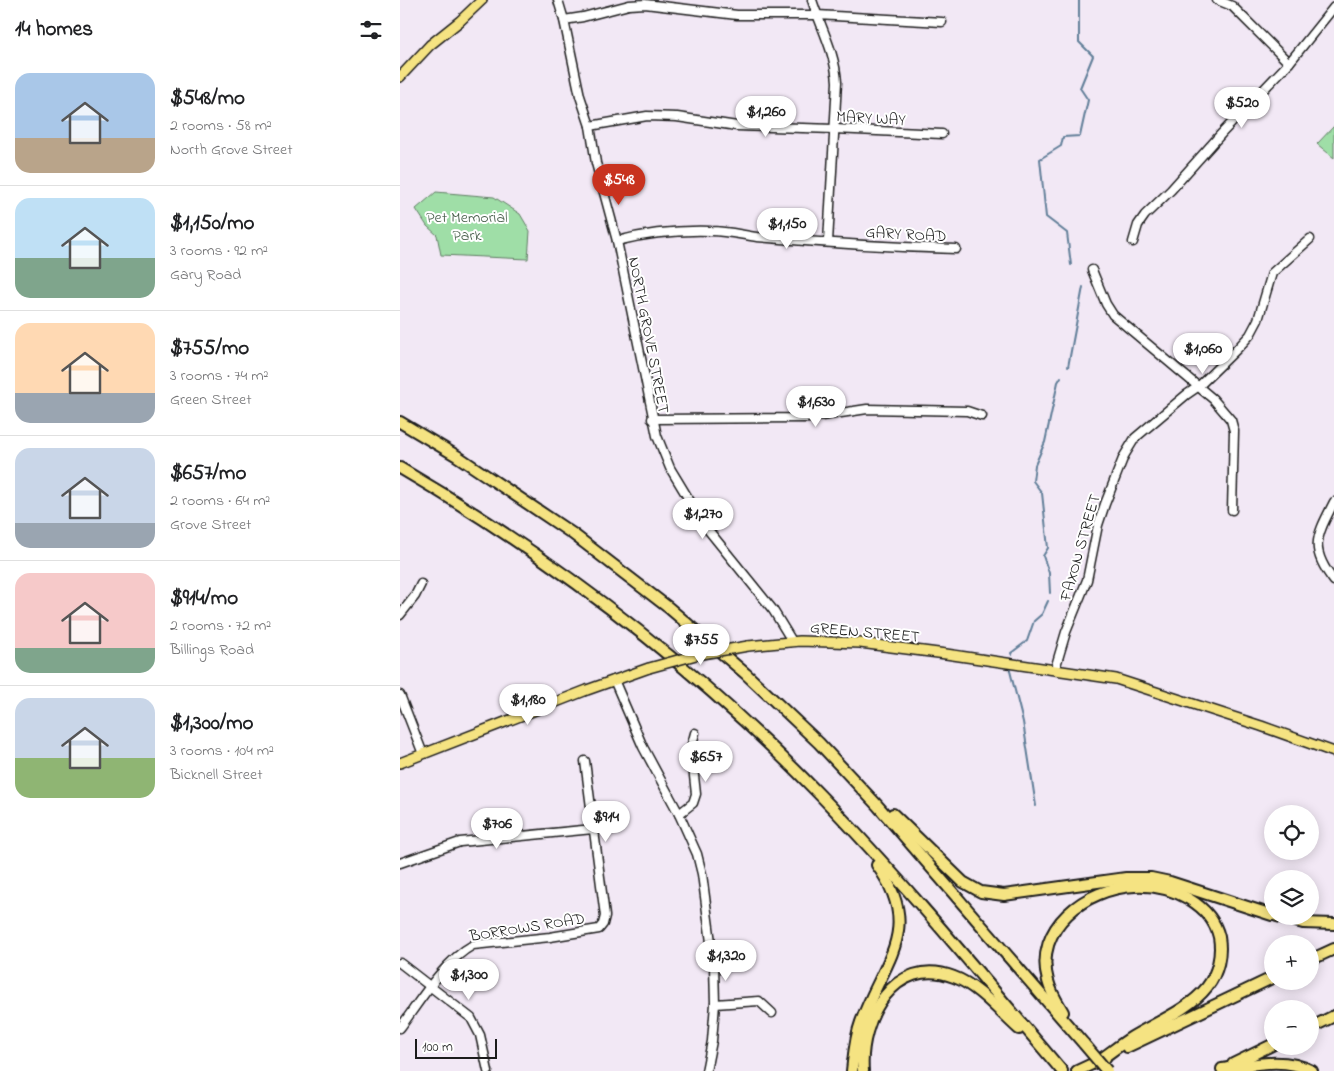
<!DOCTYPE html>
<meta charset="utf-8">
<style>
:root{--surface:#fff;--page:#f2f2f2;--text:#202124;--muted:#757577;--line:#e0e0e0;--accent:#c8321e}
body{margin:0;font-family:"Indie Flower",sans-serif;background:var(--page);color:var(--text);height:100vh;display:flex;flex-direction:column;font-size:19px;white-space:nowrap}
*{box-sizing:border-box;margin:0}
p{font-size:16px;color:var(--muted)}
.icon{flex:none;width:28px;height:28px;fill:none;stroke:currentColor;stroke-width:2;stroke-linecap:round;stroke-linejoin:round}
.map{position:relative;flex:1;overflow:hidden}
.panel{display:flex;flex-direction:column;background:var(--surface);width:400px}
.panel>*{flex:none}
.controls{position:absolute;left:864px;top:805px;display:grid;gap:10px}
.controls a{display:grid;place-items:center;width:55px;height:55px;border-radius:50%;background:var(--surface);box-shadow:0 2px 12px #0003;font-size:25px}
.scale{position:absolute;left:15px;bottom:12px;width:82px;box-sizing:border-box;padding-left:5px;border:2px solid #1c1c1c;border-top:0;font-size:14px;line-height:18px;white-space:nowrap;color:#1c1c1c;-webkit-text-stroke:4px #fff;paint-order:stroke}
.price{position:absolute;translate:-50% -42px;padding:0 11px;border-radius:18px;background:#fff;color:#222;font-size:16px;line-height:32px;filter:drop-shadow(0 1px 2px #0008)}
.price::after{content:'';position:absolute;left:50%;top:30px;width:15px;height:11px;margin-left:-8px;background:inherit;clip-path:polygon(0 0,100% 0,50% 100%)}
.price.on{background:var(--accent);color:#fff}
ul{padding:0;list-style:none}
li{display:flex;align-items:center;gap:15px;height:125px;padding:0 15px}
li+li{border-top:1px solid var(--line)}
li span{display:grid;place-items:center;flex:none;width:140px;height:100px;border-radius:15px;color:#555}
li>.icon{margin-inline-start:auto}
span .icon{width:60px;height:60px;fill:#fffc;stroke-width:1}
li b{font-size:21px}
h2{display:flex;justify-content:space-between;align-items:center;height:60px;padding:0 15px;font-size:21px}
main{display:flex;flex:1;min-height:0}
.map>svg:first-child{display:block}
.green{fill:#9fdea7;stroke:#5e7d62}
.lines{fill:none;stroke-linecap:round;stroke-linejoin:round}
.stream{stroke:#617e98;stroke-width:2}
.minor-casing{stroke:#1c1c1c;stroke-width:11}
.major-casing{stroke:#1c1c1c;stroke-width:12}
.highway-casing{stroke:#1c1c1c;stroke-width:14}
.minor{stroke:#fff;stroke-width:8}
.major{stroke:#f5e382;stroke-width:9}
.highway{stroke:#f5e382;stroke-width:10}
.major-bridge-casing{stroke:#1c1c1c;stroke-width:12;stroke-linecap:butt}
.highway-bridge-casing{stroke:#1c1c1c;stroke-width:14;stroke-linecap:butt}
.major-bridge{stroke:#f5e382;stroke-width:9}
.highway-bridge{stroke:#f5e382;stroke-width:10}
.labels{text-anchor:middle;stroke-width:4;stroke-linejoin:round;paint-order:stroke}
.street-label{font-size:16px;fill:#1c1c1c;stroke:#fff}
.park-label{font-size:16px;fill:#4a604d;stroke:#fff}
</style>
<main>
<section class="panel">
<h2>14 homes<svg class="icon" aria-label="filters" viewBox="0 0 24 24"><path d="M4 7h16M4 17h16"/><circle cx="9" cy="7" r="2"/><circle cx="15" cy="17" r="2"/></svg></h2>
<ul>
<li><span style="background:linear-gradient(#a9c7e8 65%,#b9a48a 0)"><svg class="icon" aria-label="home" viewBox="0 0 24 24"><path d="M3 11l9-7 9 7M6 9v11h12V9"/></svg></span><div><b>$548/mo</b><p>2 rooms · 58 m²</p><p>North Grove Street</p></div></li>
<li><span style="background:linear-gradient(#bfe0f5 60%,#7fa58c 0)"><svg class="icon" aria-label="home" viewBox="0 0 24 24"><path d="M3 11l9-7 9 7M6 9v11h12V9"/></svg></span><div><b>$1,150/mo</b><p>3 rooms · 92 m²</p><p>Gary Road</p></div></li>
<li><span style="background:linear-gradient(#ffd9b3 70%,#9aa5b1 0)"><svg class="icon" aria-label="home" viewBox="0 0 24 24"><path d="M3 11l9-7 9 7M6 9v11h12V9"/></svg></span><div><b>$755/mo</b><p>3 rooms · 74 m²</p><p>Green Street</p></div></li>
<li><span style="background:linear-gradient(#c9d6e8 75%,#9aa5b1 0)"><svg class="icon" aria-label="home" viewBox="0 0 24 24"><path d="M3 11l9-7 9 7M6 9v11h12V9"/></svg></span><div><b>$657/mo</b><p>2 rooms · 64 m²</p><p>Grove Street</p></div></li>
<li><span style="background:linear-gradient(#f6c9c9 75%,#7fa58c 0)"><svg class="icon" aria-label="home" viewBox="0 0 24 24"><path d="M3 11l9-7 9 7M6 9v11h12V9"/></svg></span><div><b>$914/mo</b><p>2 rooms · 72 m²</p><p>Billings Road</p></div></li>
<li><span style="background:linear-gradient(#c9d6e8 60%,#8fb573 0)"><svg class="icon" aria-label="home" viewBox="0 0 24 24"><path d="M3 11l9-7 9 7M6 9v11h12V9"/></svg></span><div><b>$1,300/mo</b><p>3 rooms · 104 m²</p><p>Bicknell Street</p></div></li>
</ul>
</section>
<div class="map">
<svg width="934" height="1071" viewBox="0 0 934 1071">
<rect width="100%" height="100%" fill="#f2e8f5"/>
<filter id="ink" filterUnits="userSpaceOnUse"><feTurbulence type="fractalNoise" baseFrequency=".02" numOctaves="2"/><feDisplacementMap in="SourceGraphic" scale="10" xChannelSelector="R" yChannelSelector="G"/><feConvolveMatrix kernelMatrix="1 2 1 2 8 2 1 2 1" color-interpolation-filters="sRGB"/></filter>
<g filter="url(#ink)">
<!-- green -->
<g class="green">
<path d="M934 126V158L917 144Z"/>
<path d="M36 192 94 197 120 214 130 231 128 259 41 255 37 235 27 226 16 209Z"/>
</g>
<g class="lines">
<!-- stream -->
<g class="stream">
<path d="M671 265 667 233 646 217 640 159 661 146 663 137 680 136 688 100 680 88 693 56 679 42V0"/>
<path d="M668 367 683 287"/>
<path d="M650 593 649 573 643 556 648 548 642 493 633 481 635 465 645 442 658 382 661 377"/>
<path d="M612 655 611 653 627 641 634 621 642 614 648 601"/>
<path d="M609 667 623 722 636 806"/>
</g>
<defs>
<g id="minor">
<path d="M158 0 164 20 180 96 190 126 196 163 217 241 257 436 270 468 305 526 373 610 392 641"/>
<path d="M412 0C421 28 435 52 437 82L428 242"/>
<path d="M817 0 832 6 889 63"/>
<path d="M164 20 183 17 229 5 245 4 337 15H417L542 22"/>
<path d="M190 126 247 116 277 117 337 126 434 129 542 134"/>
<path d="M217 241C248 233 279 230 311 231 327 231 342 235 357 237 423 243 489 247 556 249"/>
<path d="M733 242 738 225 745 215 771 190 822 133 889 63 934 7"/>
<path d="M692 270 706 304 713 315 813 399 831 420 834 431 832 510"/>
<path d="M252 419 408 418 467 409 567 411 582 416"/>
<path d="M934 502C917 536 908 548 934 581"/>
<path d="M0 615 15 596 21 584"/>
<path d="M655 669 666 632 687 580 698 525 705 504 724 456 735 438 786 395 799 386 837 349 850 335 858 320 872 273 910 239"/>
<path d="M214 680 243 747 279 814 297 854 302 874 314 965 315 1004 312 1041 306 1071"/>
<path d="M0 695 23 754"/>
<path d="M279 814 293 803 296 794 291 748 295 733"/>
<path d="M0 863 60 842 193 829"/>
<path d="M0 963 71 1018 80 1035 88 1071"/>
<path d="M315 1004 359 1001 372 1013"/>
<path d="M0 1028C19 1002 44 961 73 945L150 937 199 929 203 924 205 916 185 761"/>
</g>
<g id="major">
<path d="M0 77 30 45 60 21 82 0"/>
<path d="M348 646 400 641 460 643 546 654 716 679 861 726 934 752"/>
<path d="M0 763 187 690 249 668"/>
</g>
<g id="highway">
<path d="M0 422 57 456 173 534 269 608 346 674 419 743 477 805 684 1044"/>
<path d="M0 468C154 558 296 667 420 795 505 883 583 978 662 1071"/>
<path d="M493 814 563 882 581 892 604 895 726 878H751L770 882 872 915"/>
<path d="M877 916 903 923 934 924"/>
<path d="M910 960 934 949"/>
<path d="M663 1012C657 1002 651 993 648 981 633 928 686 888 735 886 754 885 773 890 789 899 804 908 815 920 819 937 822 954 818 973 807 987 790 1009 755 1023 732 1037 721 1044 711 1052 701 1059"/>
<path d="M910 1028 934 1016"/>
<path d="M727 1047 872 978"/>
<path d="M833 1064 872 1045"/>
<path d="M822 1069C852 1065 884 1056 912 1071"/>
<path d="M452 1071C454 1054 455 1038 461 1022 483 961 524 930 477 865"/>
<path d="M463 1071C459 1020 494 954 554 977 577 985 601 1013 619 1029"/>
<path d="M677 1071 705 1058"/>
</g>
</defs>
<!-- minor casing -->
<use href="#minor" class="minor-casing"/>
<!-- major casing -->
<use href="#major" class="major-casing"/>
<!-- highway casing -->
<use href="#highway" class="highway-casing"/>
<!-- minor -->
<use href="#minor" class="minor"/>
<!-- major -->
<use href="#major" class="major"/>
<!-- highway -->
<use href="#highway" class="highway"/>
<defs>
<path id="major-bridge" d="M249 668 296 655 348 646"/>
<path id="highway-bridge" d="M684 1044 707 1071"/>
</defs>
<!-- major-bridge casing -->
<use href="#major-bridge" class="major-bridge-casing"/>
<!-- highway-bridge casing -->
<use href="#highway-bridge" class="highway-bridge-casing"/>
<!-- major-bridge -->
<use href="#major-bridge" class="major-bridge"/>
<!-- highway-bridge -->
<use href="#highway-bridge" class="highway-bridge"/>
</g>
</g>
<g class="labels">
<!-- street labels -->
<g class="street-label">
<text transform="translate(471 117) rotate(3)" y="6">MARY WAY</text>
<text transform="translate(506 233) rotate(3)" y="6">GARY ROAD</text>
<text transform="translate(250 335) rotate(79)" y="6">NORTH GROVE STREET</text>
<text transform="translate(679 547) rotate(-74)" y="6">FAXON STREET</text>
<text transform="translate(465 631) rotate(5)" y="6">GREEN STREET</text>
<text transform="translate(127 926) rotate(-9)" y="6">BORROWS ROAD</text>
</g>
<!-- park labels -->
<g class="park-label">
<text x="67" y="222">Pet Memorial<tspan x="67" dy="18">Park</tspan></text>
</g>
</g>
</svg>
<div class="controls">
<a><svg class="icon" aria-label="locate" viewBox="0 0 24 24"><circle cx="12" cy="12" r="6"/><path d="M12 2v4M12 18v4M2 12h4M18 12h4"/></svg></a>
<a><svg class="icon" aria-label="layers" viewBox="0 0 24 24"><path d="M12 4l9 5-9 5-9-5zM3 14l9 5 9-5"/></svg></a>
<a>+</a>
<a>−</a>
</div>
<div class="scale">100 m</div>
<b class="price" style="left:842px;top:129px">$520</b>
<b class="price" style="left:366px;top:138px">$1,260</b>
<b class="price on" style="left:219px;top:206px">$548</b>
<b class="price" style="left:387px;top:250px">$1,150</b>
<b class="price" style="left:803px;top:375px">$1,060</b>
<b class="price" style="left:416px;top:428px">$1,630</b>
<b class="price" style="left:303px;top:540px">$1,270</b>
<b class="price" style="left:301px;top:666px">$755</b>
<b class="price" style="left:128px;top:726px">$1,180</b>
<b class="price" style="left:306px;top:783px">$657</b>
<b class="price" style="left:206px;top:843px">$914</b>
<b class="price" style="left:97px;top:850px">$706</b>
<b class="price" style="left:326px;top:982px">$1,320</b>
<b class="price" style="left:69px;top:1001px">$1,300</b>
</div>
</main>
